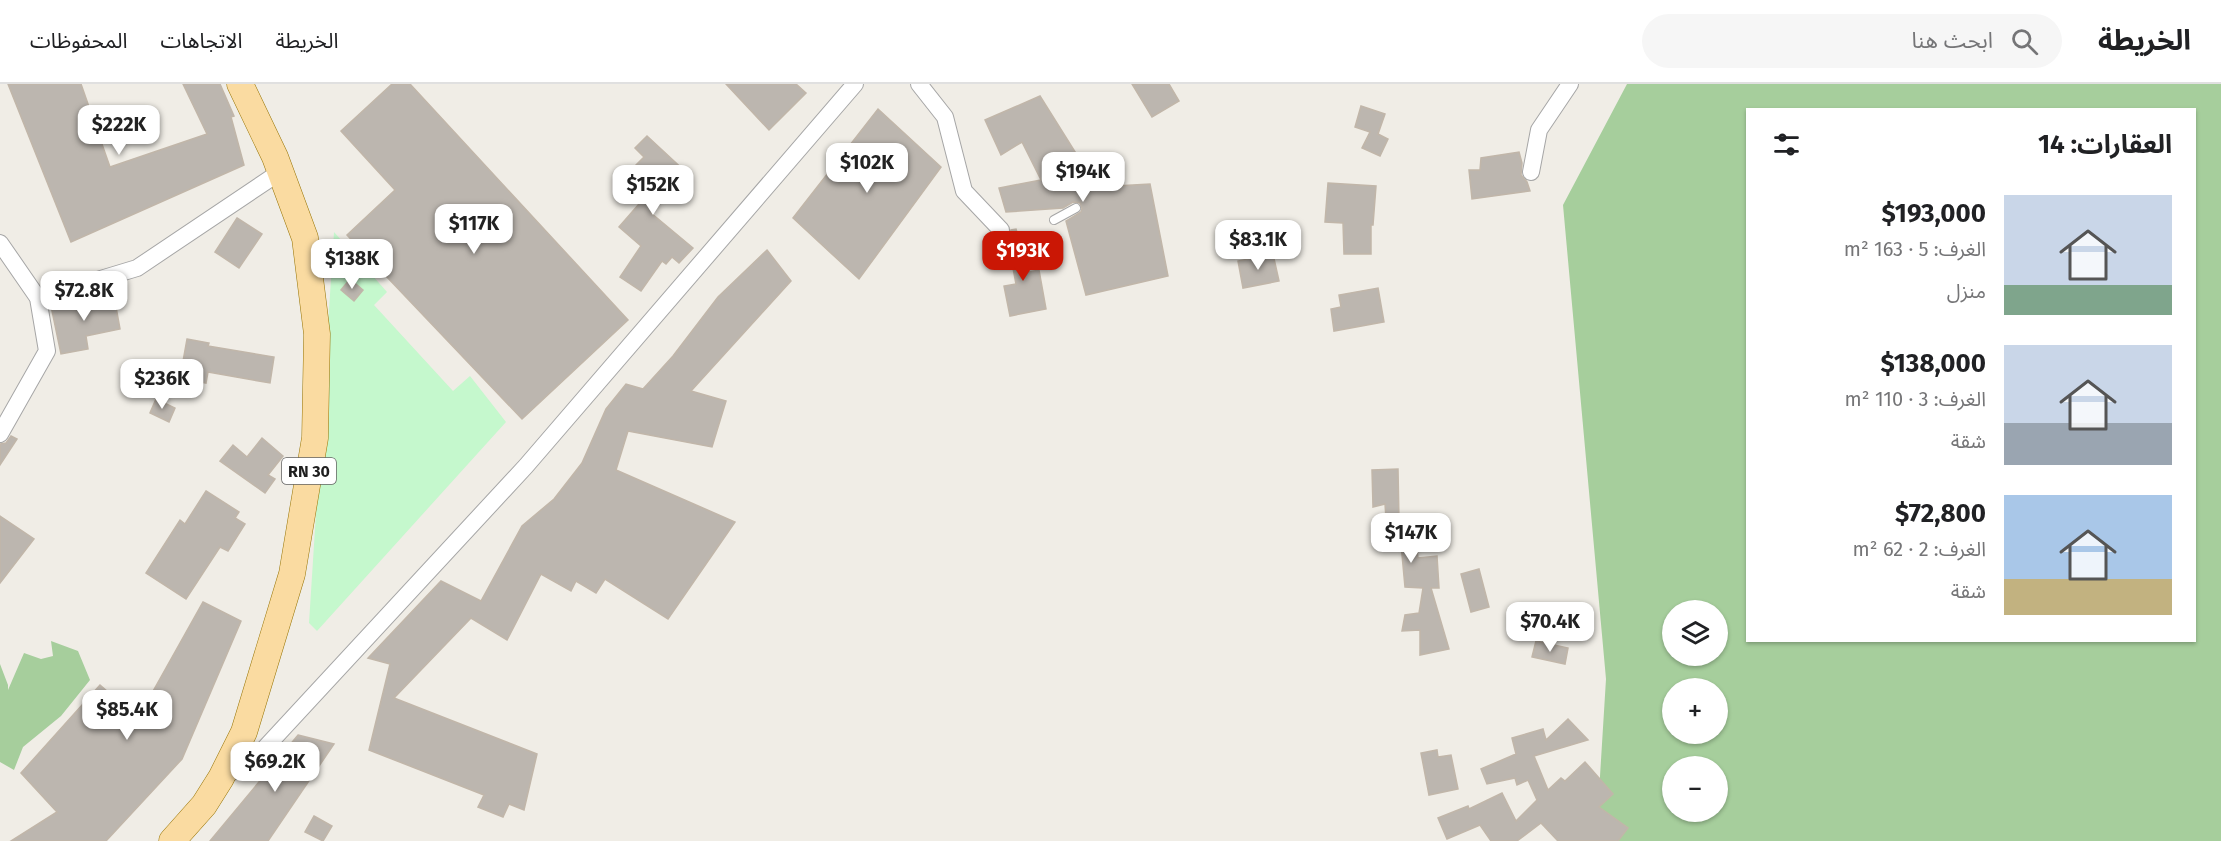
<!DOCTYPE html>
<html lang="ar">
<meta charset="utf-8">
<style>
:root{--surface:#fff;--page:#f6f6f6;--text:#202124;--muted:#757577;--line:#e0e0e0;--accent:#ca1705}
body{margin:0;font-family:"Fira Sans","Noto Sans Arabic",sans-serif;background:var(--page);color:var(--text);direction:rtl;height:100vh;display:flex;flex-direction:column;font-size:22px;white-space:nowrap}
*{box-sizing:border-box;margin:0}
p{font-size:20px;color:var(--muted)}
.icon{flex:none;width:33px;height:33px;fill:none;stroke:currentColor;stroke-width:2;stroke-linecap:round;stroke-linejoin:round}
.map{position:relative;flex:1;overflow:hidden;direction:ltr}
.sheet{position:absolute;left:1746px;top:24px;width:450px;height:534px;display:flex;flex-direction:column;background:var(--surface);border-radius:0px;box-shadow:0 2px 4px #0004;direction:rtl}
.sheet>*{flex:none}
.controls{position:absolute;left:1662px;top:516px;display:grid;gap:12px}
.controls a{display:grid;place-items:center;width:66px;height:66px;border-radius:50%;background:var(--surface);box-shadow:0 2px 4px #0004;font-size:30px}
.price{position:absolute;translate:-50% -51px;padding:0 14px;border-radius:12px;background:#fff;color:#222;font-size:20px;line-height:39px;filter:drop-shadow(0 2px 3px #0008)}
.price::after{content:'';position:absolute;left:50%;top:36px;width:18px;height:14px;margin-left:-9px;background:inherit;clip-path:polygon(0 0,100% 0,50% 100%)}
.price.on{background:var(--accent);color:#fff}
ul{padding:0;list-style:none}
li{display:flex;align-items:center;gap:18px;height:150px;padding:0 24px}
li span{display:grid;place-items:center;flex:none;width:168px;height:120px;border-radius:0px;color:#555}
li>.icon{margin-inline-start:auto}
span .icon{width:72px;height:72px;fill:#fffc;stroke-width:1}
li b{font-size:26px}
h2{display:flex;justify-content:space-between;align-items:center;height:72px;padding:0 24px;font-size:26px}
header{display:flex;align-items:center;gap:36px;box-sizing:border-box;height:84px;padding:0 30px;background:var(--surface);border-bottom:2px solid var(--line)}
header strong{font-size:28px}
nav{display:flex;gap:33px;margin-inline-start:auto;font-size:21px}
.search{width:420px;height:54px;background:var(--page);display:flex;align-items:center;gap:15px;box-sizing:border-box;padding:0 21px;border-radius:33px;color:var(--muted);font-size:22px}
.map>svg:first-child{display:block}
.forest{fill:#a6ce9c;fill-rule:evenodd}
.park{fill:#c5f8cd}
.building{fill:#bcb6af;stroke:#c1b6a9;stroke-width:1.5}
.lines{fill:none;stroke-linecap:round;stroke-linejoin:round}
.service-casing{stroke:#a6a6a6;stroke-width:10}
.minor-casing{stroke:#a6a6a6;stroke-width:18}
.primary-casing{stroke:#977404;stroke-width:27}
.service{stroke:#fff;stroke-width:8}
.minor{stroke:#fff;stroke-width:16}
.primary{stroke:#fadba1;stroke-width:26}
.labels{text-anchor:middle;stroke-width:4.5;stroke-linejoin:round;paint-order:stroke}
.shield{fill:#fff;stroke:#626262;stroke-width:1.5}
.shield-label{font-size:16px;font-weight:bold;fill:#1f1f1f}
</style>
<header>
<strong>الخريطة</strong>
<div class="search"><svg class="icon" aria-label="search" viewBox="0 0 24 24"><circle cx="10" cy="10" r="6"/><path d="M15 15l6 6"/></svg>ابحث هنا</div>
<nav><a>الخريطة</a><a>الاتجاهات</a><a>المحفوظات</a></nav>
</header>
<div class="map">
<svg width="2221" height="757" viewBox="0 0 2221 757">
<rect width="100%" height="100%" fill="#f0ede6"/>
<!-- forest -->
<g class="forest">
<path d="M1627 0H2221V757H1596L1606 595 1563 121ZM1748 26H2194V556H1748ZM1672 526H1718V572H1672ZM1672 604H1718V650H1672ZM1672 682H1718V728H1672Z"/>
<path d="M51 557 78 567 90 596 61 632 23 663 14 686 0 678V580L8 601V606L24 569 41 575 53 572Z"/>
</g>
<!-- park -->
<path class="park" d="M334 148 387 208 374 221 453 307 470 292 506 338 317 547 309 539Z"/>
<!-- building -->
<g class="building">
<path d="M8 0H81L110 83 207 50 183 0H220L234 32 231 33 244 81 71 158Z"/>
<path d="M392 0H410L628 236 522 335 347 151 395 106 341 47Z"/>
<path d="M726 0H796L806 9 769 46Z"/>
<path d="M1132 0H1169L1179 17 1152 33Z"/>
<path d="M1040 12 1097 103 1150 100 1168 192 1086 211 1066 137 1081 128 1082 124 1080 119 1073 118 1063 124 1006 128 999 104 1041 96 1022 58 1001 71 985 36Z"/>
<path d="M1361 22 1385 30 1378 50 1388 55 1380 72 1362 64 1370 48 1355 43Z"/>
<path d="M878 25 941 83 859 195 793 134Z"/>
<path d="M647 52 688 90 651 129 693 164 679 179 672 173 666 180 662 177 641 207 620 193 641 162 619 143 646 112 632 99 643 88 636 81 644 73 635 64Z"/>
<path d="M1519 68 1522 79 1521 91 1527 98 1530 107 1472 115 1469 86H1480L1481 74Z"/>
<path d="M1328 99 1376 102 1373 141H1371V170H1344L1343 139 1325 138Z"/>
<path d="M237 134 262 150 239 184 215 168Z"/>
<path d="M1016 145 1028 188 1039 186 1046 225 1010 232 1004 202 1016 200 1010 168H1008L1005 156 1009 153 1011 146Z"/>
<path d="M767 166 791 197 691 307 726 317 712 363 628 347 616 386 735 438 668 535 605 495 596 509 576 497 571 507 541 490 507 556 471 534 394 614 537 670 524 726 509 720 503 733 478 723 484 711 369 666 390 580 368 574 441 497 481 517 522 442 554 415 582 379 606 325 626 300 643 305 673 272 718 213Z"/>
<path d="M1273 170 1279 197 1243 204 1238 177Z"/>
<path d="M350 195 363 206 354 217 341 206Z"/>
<path d="M1378 204 1384 238 1334 247 1331 225 1341 223 1339 211Z"/>
<path d="M114 212 120 245 86 252 88 265 61 270 51 222 72 218 73 221Z"/>
<path d="M187 255 209 259 208 262 274 273 270 299 208 288 206 299 180 294Z"/>
<path d="M156 315 175 324 169 338 150 329Z"/>
<path d="M11 352 17 355 0 381V360L6 359Z"/>
<path d="M262 354 283 372 268 391 275 395 265 409 220 377 233 361 247 373Z"/>
<path d="M1398 385 1399 437H1414L1418 474 1437 472 1439 504H1431L1449 565 1420 571V546L1402 547 1405 531 1419 529 1423 504 1405 503 1401 460 1388 463 1385 420 1373 423 1372 386Z"/>
<path d="M206 407 239 428 235 434 245 440 228 467 220 463 186 515 146 489 180 436 185 440Z"/>
<path d="M0 432 34 455 0 499Z"/>
<path d="M1479 485 1489 523 1471 528 1461 490Z"/>
<path d="M203 518 241 537 182 675 106 757H11L57 728 21 689 100 601 138 634Z"/>
<path d="M1536 557 1568 564 1565 580 1532 573Z"/>
<path d="M1568 635 1588 656 1534 672 1548 706 1561 694 1565 697 1585 678 1613 710 1599 723 1628 744 1618 757H1558L1541 739 1517 757H1491L1480 741 1447 755 1438 734 1468 722 1469 725 1502 709 1516 737 1537 716 1528 696 1517 701 1515 694 1487 700 1481 685 1516 670 1512 654 1543 645 1546 656Z"/>
<path d="M298 651 334 660 268 757H210Z"/>
<path d="M1437 666 1438 673 1451 671 1458 705 1429 711 1421 669Z"/>
<path d="M314 732 332 742 323 757 305 748Z"/>
</g>
<g class="lines">
<defs>
<path id="service" d="M1054 136 1076 124"/>
<g id="minor">
<path d="M919 0 945 33 964 107 1001 146"/>
<path d="M1531 88 1539 46 1570 0"/>
<path d="M0 159 38 214 47 267 0 350"/>
<path d="M38 214 137 184 280 88"/>
<path d="M221 693 251 679 526 382 855 0"/>
</g>
<path id="primary" d="M172 757 204 721 221 694 244 648 292 490 315 354 317 250 305 154 275 73 240 0"/>
</defs>
<!-- service casing -->
<use href="#service" class="service-casing"/>
<!-- minor casing -->
<use href="#minor" class="minor-casing"/>
<!-- primary casing -->
<use href="#primary" class="primary-casing"/>
<!-- service -->
<use href="#service" class="service"/>
<!-- minor -->
<use href="#minor" class="minor"/>
<!-- primary -->
<use href="#primary" class="primary"/>
</g>
<g class="labels">
<!-- shield labels -->
<rect class="shield" x="282" y="374" width="54" height="26" rx="4.5"/>
<g class="shield-label">
<text x="309" y="393">RN 30</text>
</g>
</g>
</svg>
<div class="controls">
<a><svg class="icon" aria-label="layers" viewBox="0 0 24 24"><path d="M12 4l9 5-9 5-9-5zM3 14l9 5 9-5"/></svg></a>
<a>+</a>
<a>−</a>
</div>
<b class="price" style="left:119px;top:72px">$222K</b>
<b class="price" style="left:867px;top:110px">$102K</b>
<b class="price" style="left:1083px;top:119px">$194K</b>
<b class="price" style="left:653px;top:132px">$152K</b>
<b class="price" style="left:474px;top:171px">$117K</b>
<b class="price" style="left:1258px;top:187px">$83.1K</b>
<b class="price on" style="left:1023px;top:198px">$193K</b>
<b class="price" style="left:352px;top:206px">$138K</b>
<b class="price" style="left:84px;top:238px">$72.8K</b>
<b class="price" style="left:162px;top:326px">$236K</b>
<b class="price" style="left:1411px;top:480px">$147K</b>
<b class="price" style="left:1550px;top:569px">$70.4K</b>
<b class="price" style="left:127px;top:657px">$85.4K</b>
<b class="price" style="left:275px;top:709px">$69.2K</b>
<section class="sheet">
<h2>العقارات: 14<svg class="icon" aria-label="filters" viewBox="0 0 24 24"><path d="M4 7h16M4 17h16"/><circle cx="9" cy="7" r="2"/><circle cx="15" cy="17" r="2"/></svg></h2>
<ul>
<li><span style="background:linear-gradient(#c9d6e8 75%,#7fa58c 0)"><svg class="icon" aria-label="home" viewBox="0 0 24 24"><path d="M3 11l9-7 9 7M6 9v11h12V9"/></svg></span><div><b>$193,000</b><p>الغرف: 5 · 163 m²</p><p>منزل</p></div></li>
<li><span style="background:linear-gradient(#c9d6e8 65%,#9aa5b1 0)"><svg class="icon" aria-label="home" viewBox="0 0 24 24"><path d="M3 11l9-7 9 7M6 9v11h12V9"/></svg></span><div><b>$138,000</b><p>الغرف: 3 · 110 m²</p><p>شقة</p></div></li>
<li><span style="background:linear-gradient(#a9c7e8 70%,#c2b280 0)"><svg class="icon" aria-label="home" viewBox="0 0 24 24"><path d="M3 11l9-7 9 7M6 9v11h12V9"/></svg></span><div><b>$72,800</b><p>الغرف: 2 · 62 m²</p><p>شقة</p></div></li>
</ul>
</section>
</div>
